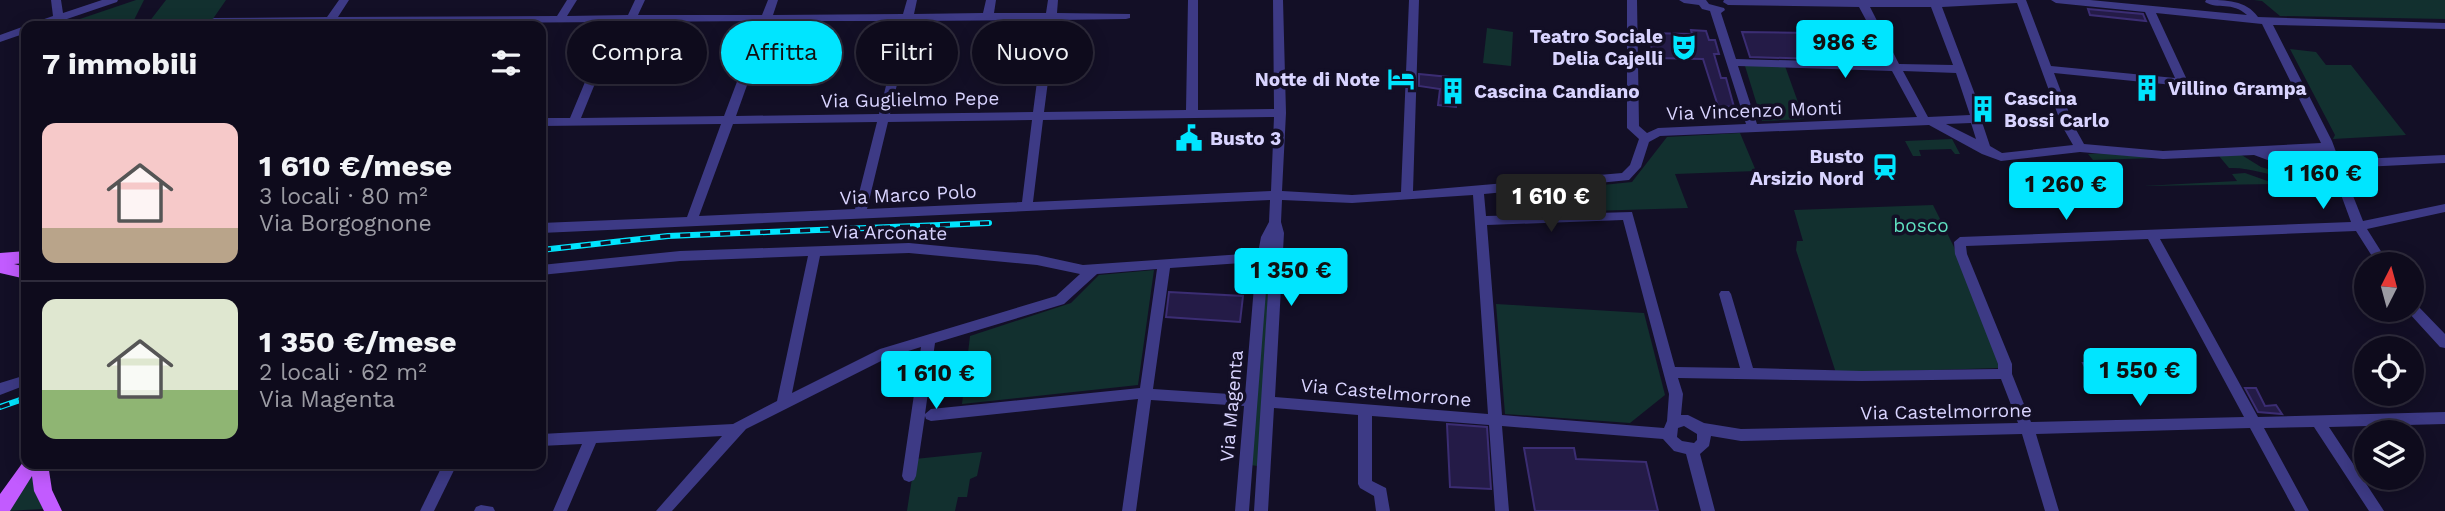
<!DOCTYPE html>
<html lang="it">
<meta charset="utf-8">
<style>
:root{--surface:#0e0b1c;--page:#1c1929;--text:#f1f3f6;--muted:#9b9ba3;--line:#2e2b3b;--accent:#00e5ff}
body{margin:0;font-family:"Work Sans",sans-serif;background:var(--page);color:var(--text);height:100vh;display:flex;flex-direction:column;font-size:26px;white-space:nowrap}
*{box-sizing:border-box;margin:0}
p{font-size:23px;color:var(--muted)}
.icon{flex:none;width:38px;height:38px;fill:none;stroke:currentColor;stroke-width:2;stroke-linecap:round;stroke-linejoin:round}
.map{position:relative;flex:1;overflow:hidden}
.details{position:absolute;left:21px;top:21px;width:525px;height:448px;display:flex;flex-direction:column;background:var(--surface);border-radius:14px;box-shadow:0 4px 18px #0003,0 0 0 2px var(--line)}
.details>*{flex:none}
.top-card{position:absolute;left:567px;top:21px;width:665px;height:63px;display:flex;gap:14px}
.needle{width:46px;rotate:6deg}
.controls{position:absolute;left:2354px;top:252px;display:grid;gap:14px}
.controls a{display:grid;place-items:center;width:70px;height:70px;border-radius:50%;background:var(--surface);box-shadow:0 4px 18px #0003,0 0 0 2px var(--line);font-size:35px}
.price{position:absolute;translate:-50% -60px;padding:0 16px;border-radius:7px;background:var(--accent);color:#111;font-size:23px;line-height:46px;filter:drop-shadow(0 2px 4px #0008)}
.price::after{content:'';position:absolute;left:50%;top:42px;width:21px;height:16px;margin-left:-10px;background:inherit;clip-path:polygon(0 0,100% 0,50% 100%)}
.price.selected{background:#222;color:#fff}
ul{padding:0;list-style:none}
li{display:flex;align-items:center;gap:21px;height:175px;padding:0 21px}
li+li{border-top:2px solid var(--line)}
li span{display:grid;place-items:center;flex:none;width:196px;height:140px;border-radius:14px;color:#555}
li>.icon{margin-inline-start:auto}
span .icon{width:84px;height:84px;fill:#fffc;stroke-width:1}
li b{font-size:30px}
h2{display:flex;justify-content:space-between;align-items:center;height:84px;padding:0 21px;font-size:30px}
.pill{padding:0 24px;border-radius:32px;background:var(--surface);box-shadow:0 4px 18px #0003,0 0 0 2px var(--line);font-size:24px;line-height:63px}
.pill.selected{background:var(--accent);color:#111}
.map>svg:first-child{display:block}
.green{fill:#12302f}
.building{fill:#241b47;stroke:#3b2d73;stroke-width:2}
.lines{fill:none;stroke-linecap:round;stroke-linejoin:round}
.minor{fill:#3d3a85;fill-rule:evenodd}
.major{fill:#c25bff;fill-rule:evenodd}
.rail-casing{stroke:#00e5ff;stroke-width:6}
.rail{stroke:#130f26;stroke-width:3.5;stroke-dasharray:10;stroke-linecap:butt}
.labels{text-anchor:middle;stroke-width:7;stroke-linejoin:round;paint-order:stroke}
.poi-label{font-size:19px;font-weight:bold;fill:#d9d4ff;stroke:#130f26;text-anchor:start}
.street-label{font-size:19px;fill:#d9d4ff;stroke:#130f26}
.park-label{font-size:19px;fill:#5fe0c0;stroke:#130f26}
</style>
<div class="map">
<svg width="2445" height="511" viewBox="0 0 2445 511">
<rect width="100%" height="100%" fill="#130f26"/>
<!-- green -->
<g class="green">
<path d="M136 0H144L133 22H149L166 0H226L208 26H75L74 21Z"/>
<path d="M2254 0H2445V19L2280 16 2262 1Z"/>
<path d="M1487 28 1513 32 1511 66 1483 63Z"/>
<path d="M2290 49 2316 52 2326 65H2351L2406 135 2333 139 2335 135Z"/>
<path d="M1745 66H1785L1804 119 1762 121Z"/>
<path d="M1740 133 1756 171 1675 174 1688 208 1591 211 1583 187 1632 182 1667 137Z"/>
<path d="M1952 139 1960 154H1955L1951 149 1919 150 1921 156H1913L1905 141Z"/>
<path d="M2106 153 2240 154 2261 167 2294 177C2270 177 2252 167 2229 168L2219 156 2093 160 2088 154Z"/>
<path d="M2245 173 2276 184 2143 186 2237 181 2232 174Z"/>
<path d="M1933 205 1954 247 2002 363 1999 368 1836 373 1796 250 1797 241H1803L1794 210Z"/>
<path d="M1267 263H1270L1258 466 1250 465Z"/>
<path d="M1154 270 1138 385 962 404 970 336 1071 303 1099 275Z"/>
<path d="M1496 304 1644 313 1665 395 1630 423 1505 414Z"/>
<path d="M982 452 977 476 970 479 967 497H958L955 511H907L915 459Z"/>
<path d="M32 473 44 509 4 511Z"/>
</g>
<!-- building -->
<g class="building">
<path d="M2088 9 2143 14 2146 21 2090 15Z"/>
<path d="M1691 30 1706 31 1709 40H1715L1719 54H1714L1721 78H1726L1734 107 1718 106 1703 59 1654 58 1648 33 1692 34Z"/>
<path d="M1742 32 1809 33 1818 59 1750 57Z"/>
<path d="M1419 74 1459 78 1456 107 1438 105 1440 89 1419 86Z"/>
<path d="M1169 292 1243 296 1240 322 1166 317Z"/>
<path d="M2083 363 2151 365 2156 376 2123 378 2122 375 2088 373Z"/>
<path d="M2245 388H2256L2265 406 2276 405 2282 414 2258 412Z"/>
<path d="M1447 424 1487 427 1491 489 1450 487Z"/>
<path d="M1524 448H1574L1576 459 1646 462 1658 511H1535Z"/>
</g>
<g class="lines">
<!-- minor -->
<g class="minor">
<path d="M51 0H61L63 13 102 0H118L117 2 64 20V26H54L53 23 44 26H29L30 24 53 16Z"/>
<path d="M339 0H349L338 17 557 16 567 0H577L567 16 628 15 635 0H645L638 15H762L768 0H778L773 15 903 14 907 0H917L914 14 983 13 986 0H996L994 13H1046L1048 0H1058L1057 13 1130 14V18L1126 19 1056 20 1044 112 1186 110 1188 0H1198V110L1274 109 1273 0H1283L1286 113 1282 191 1352 195 1401 192 1409 0H1419L1413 191 1622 173 1630 165 1639 139 1627 128V0H1637L1639 126 1647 133 1658 128 1746 124 1710 11 1702 9 1699 5 1684 3 1679 0H1706L1709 4 1724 8 1725 10 1721 13 1736 59 1889 63 1859 7 1728 5 1723 2 1724 0H2026L2051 66 2175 78 2145 12 2056 3 2051 0H2090L2247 15C2232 1 2218 10 2205 2L2206 0C2226 0 2246 0 2258 17L2445 23V29L2273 25 2332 141 2339 160 2445 155V163L2342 168 2363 221 2445 204V212L2367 229 2389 264H2377L2356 231 2160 239 2258 417 2445 412V424L2329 427 2384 511H2369L2314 427 2264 428 2309 511H2295L2250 428 2036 434 2059 511H2045L2022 434 1741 441 1711 436 1709 446 1700 454 1715 511H1701L1686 454 1674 451 1663 439 1502 426 1509 511H1495L1489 425 1372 416V481L1386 488 1390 511H1376L1374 496 1360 488 1358 484V415L1274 408 1268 511H1254L1270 261 1268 265 1249 511H1235L1244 406 1151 400 1136 511H1122L1138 399 931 421 926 419 925 416 916 476 914 480 909 482 904 480 902 476 921 347 889 357 746 429 672 511H656L722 436 596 443 567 511H553L582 444 541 446V434L733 424 777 401 808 256 680 261 541 275V265L680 251 909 243 1037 255 1083 265 1258 253 1261 237 1269 222 1270 200 541 233V223L687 217 721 124 541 126V118H570L610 22 333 24 331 26H321L322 24H214L209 21 214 18 327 17ZM2017 3 2062 126 2073 145 2002 153 1990 146 1981 119 1982 113 1942 7ZM1870 7H1931L1953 65 1899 64ZM2156 13 2262 24 2321 143 2163 151 2084 144 2074 126 2054 73 2183 86 2188 82ZM1045 20 1033 112 890 114 912 21ZM760 21 724 116 581 118 620 22ZM770 21H902L879 114 736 116ZM1738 66 1892 71 1917 117 1757 124ZM1903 71 1956 73 1970 115 1928 117ZM1274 117 1271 191 1033 202 1043 120ZM1032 120 1022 202 867 209 888 122ZM877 122 855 209 699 216 733 124ZM1971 123 1976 139 1946 124ZM1929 125 1982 154 2001 161 2080 152 2163 159 2254 155 2319 179 2336 181 2351 222 1960 237 1954 242 1955 254 1998 364V369L1862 371 1753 368 1731 294 1729 291H1721L1719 294 1740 368 1675 367 1632 212 1486 216 1484 194 1629 180 1641 167 1649 142 1660 136ZM2324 151 2332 172H2324L2273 154ZM1473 195 1488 414 1275 397 1284 233 1281 222 1282 200 1352 203ZM1623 220 1669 394 1667 421 1664 428 1502 415 1487 225ZM2148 239 2244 417 2031 422 2012 374V364L1967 254 1966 246ZM909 253 1037 265 1080 274 1056 296 880 349 792 393 820 256ZM1256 262 1245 395 1153 389 1170 268ZM1157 269 1140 388 931 409 925 414 935 343 1064 304 1097 274ZM1678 378 1862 381 2001 379 2018 423 1741 429 1704 423 1688 415H1681L1683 394ZM1684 426 1697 434V440L1694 443 1682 441 1677 437 1678 428Z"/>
<path d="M26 26V33L0 42V35L22 27 29 26Z"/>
<path d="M2412 303 2416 304 2445 334V348L2440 347 2408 312 2407 310H2412Z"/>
<path d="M26 375V385L0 395V383Z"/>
<path d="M443 464H457L434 511H420Z"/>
<path d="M481 505 493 507 495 511H474L476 507Z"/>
</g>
<!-- major -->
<g class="major">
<path d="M26 251V263L14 264 26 267V279L0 273V253Z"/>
<path d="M26 458V464H48L52 490 62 511H44L34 491 32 476 10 511H0V494Z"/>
</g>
<defs>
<g id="rail">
<path d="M541 250 668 236 989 223"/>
<path d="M0 407 26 398"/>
</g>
</defs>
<!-- rail casing -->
<use href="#rail" class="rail-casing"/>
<!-- rail -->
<use href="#rail" class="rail"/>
</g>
<!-- icons -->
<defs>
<symbol id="theatre-bare" viewBox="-9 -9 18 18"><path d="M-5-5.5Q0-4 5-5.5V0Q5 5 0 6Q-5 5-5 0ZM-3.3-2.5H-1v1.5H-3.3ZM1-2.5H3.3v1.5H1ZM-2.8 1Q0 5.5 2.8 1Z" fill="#00e5ff" stroke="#130f26" stroke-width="2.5" paint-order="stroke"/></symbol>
<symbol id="hotel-bare" viewBox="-9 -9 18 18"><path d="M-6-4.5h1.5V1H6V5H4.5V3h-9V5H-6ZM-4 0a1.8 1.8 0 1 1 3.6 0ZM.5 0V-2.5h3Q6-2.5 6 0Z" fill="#00e5ff" stroke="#130f26" stroke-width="2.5" paint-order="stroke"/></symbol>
<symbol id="building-bare" viewBox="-9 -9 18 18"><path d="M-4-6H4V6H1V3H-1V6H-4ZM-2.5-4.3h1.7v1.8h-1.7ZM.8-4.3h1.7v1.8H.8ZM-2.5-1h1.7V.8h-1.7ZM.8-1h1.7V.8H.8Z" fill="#00e5ff" stroke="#130f26" stroke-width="2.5" paint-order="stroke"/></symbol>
<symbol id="civic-bare" viewBox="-9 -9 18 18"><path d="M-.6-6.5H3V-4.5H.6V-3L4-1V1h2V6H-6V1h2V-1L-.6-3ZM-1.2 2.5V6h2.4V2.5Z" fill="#00e5ff" stroke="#130f26" stroke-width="2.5" paint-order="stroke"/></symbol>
<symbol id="station-bare" viewBox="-9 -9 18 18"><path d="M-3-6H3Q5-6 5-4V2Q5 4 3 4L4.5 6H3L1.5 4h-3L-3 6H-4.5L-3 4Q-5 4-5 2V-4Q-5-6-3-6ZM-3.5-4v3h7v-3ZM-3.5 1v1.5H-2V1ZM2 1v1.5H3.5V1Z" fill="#00e5ff" stroke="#130f26" stroke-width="2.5" paint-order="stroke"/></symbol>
</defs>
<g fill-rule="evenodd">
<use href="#theatre-bare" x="1665" y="28" width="38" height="38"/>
<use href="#hotel-bare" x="1382" y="60" width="38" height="38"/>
<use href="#building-bare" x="2128" y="69" width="38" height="38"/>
<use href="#building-bare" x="1434" y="72" width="38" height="38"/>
<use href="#building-bare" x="1964" y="90" width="38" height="38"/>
<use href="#civic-bare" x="1170" y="119" width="38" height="38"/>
<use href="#station-bare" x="1866" y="148" width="38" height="38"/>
</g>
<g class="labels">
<!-- poi labels -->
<g class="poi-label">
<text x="1663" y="43" text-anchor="end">Teatro Sociale<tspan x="1663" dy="22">Delia Cajelli</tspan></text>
<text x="1380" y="86" text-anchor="end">Notte di Note</text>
<text x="2168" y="95">Villino Grampa</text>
<text x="1474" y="98">Cascina Candiano</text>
<text x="2004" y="105">Cascina<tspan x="2004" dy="22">Bossi Carlo</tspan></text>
<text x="1210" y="145">Busto 3</text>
<text x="1864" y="163" text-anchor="end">Busto<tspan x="1864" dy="22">Arsizio Nord</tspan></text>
</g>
<!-- street labels -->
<g class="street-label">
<text transform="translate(910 99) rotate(-1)" y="7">Via Guglielmo Pepe</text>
<text transform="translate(1754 110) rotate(-2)" y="7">Via Vincenzo Monti</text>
<text transform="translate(908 194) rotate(-3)" y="7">Via Marco Polo</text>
<text transform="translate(889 232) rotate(1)" y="7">Via Arconate</text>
<text transform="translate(1386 392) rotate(5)" y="7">Via Castelmorrone</text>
<text transform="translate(1231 406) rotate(-85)" y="7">Via Magenta</text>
<text transform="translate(1946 411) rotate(-1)" y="7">Via Castelmorrone</text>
</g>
<!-- park labels -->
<g class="park-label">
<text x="1921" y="232">bosco</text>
</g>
</g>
</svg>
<div class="controls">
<a><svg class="needle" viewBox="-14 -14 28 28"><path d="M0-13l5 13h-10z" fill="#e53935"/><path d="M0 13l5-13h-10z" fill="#9b9ba3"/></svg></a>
<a><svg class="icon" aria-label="locate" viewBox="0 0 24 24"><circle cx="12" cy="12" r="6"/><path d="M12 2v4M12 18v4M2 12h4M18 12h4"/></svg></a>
<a><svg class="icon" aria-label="layers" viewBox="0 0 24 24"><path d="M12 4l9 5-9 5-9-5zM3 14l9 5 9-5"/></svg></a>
</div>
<b class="price" style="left:1845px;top:80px">986 €</b>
<b class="price" style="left:2323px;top:211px">1 160 €</b>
<b class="price" style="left:2066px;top:222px">1 260 €</b>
<b class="price selected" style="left:1551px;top:234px">1 610 €</b>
<b class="price" style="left:1291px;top:308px">1 350 €</b>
<b class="price" style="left:2140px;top:408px">1 550 €</b>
<b class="price" style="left:936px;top:411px">1 610 €</b>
<div class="top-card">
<a class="pill">Compra</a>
<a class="pill selected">Affitta</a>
<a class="pill">Filtri</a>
<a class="pill">Nuovo</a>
</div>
<section class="details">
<h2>7 immobili<svg class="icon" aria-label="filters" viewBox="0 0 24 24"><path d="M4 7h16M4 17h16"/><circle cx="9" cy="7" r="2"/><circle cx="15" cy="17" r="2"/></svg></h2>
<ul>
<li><span style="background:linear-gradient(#f6c9c9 75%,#b9a48a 0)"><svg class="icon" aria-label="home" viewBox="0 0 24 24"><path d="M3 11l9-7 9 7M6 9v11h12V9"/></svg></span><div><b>1 610 €/mese</b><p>3 locali · 80 m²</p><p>Via Borgognone</p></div></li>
<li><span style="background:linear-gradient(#dfe7d0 65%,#8fb573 0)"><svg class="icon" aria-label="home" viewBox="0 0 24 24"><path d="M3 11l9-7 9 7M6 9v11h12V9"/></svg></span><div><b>1 350 €/mese</b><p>2 locali · 62 m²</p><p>Via Magenta</p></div></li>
</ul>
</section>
</div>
